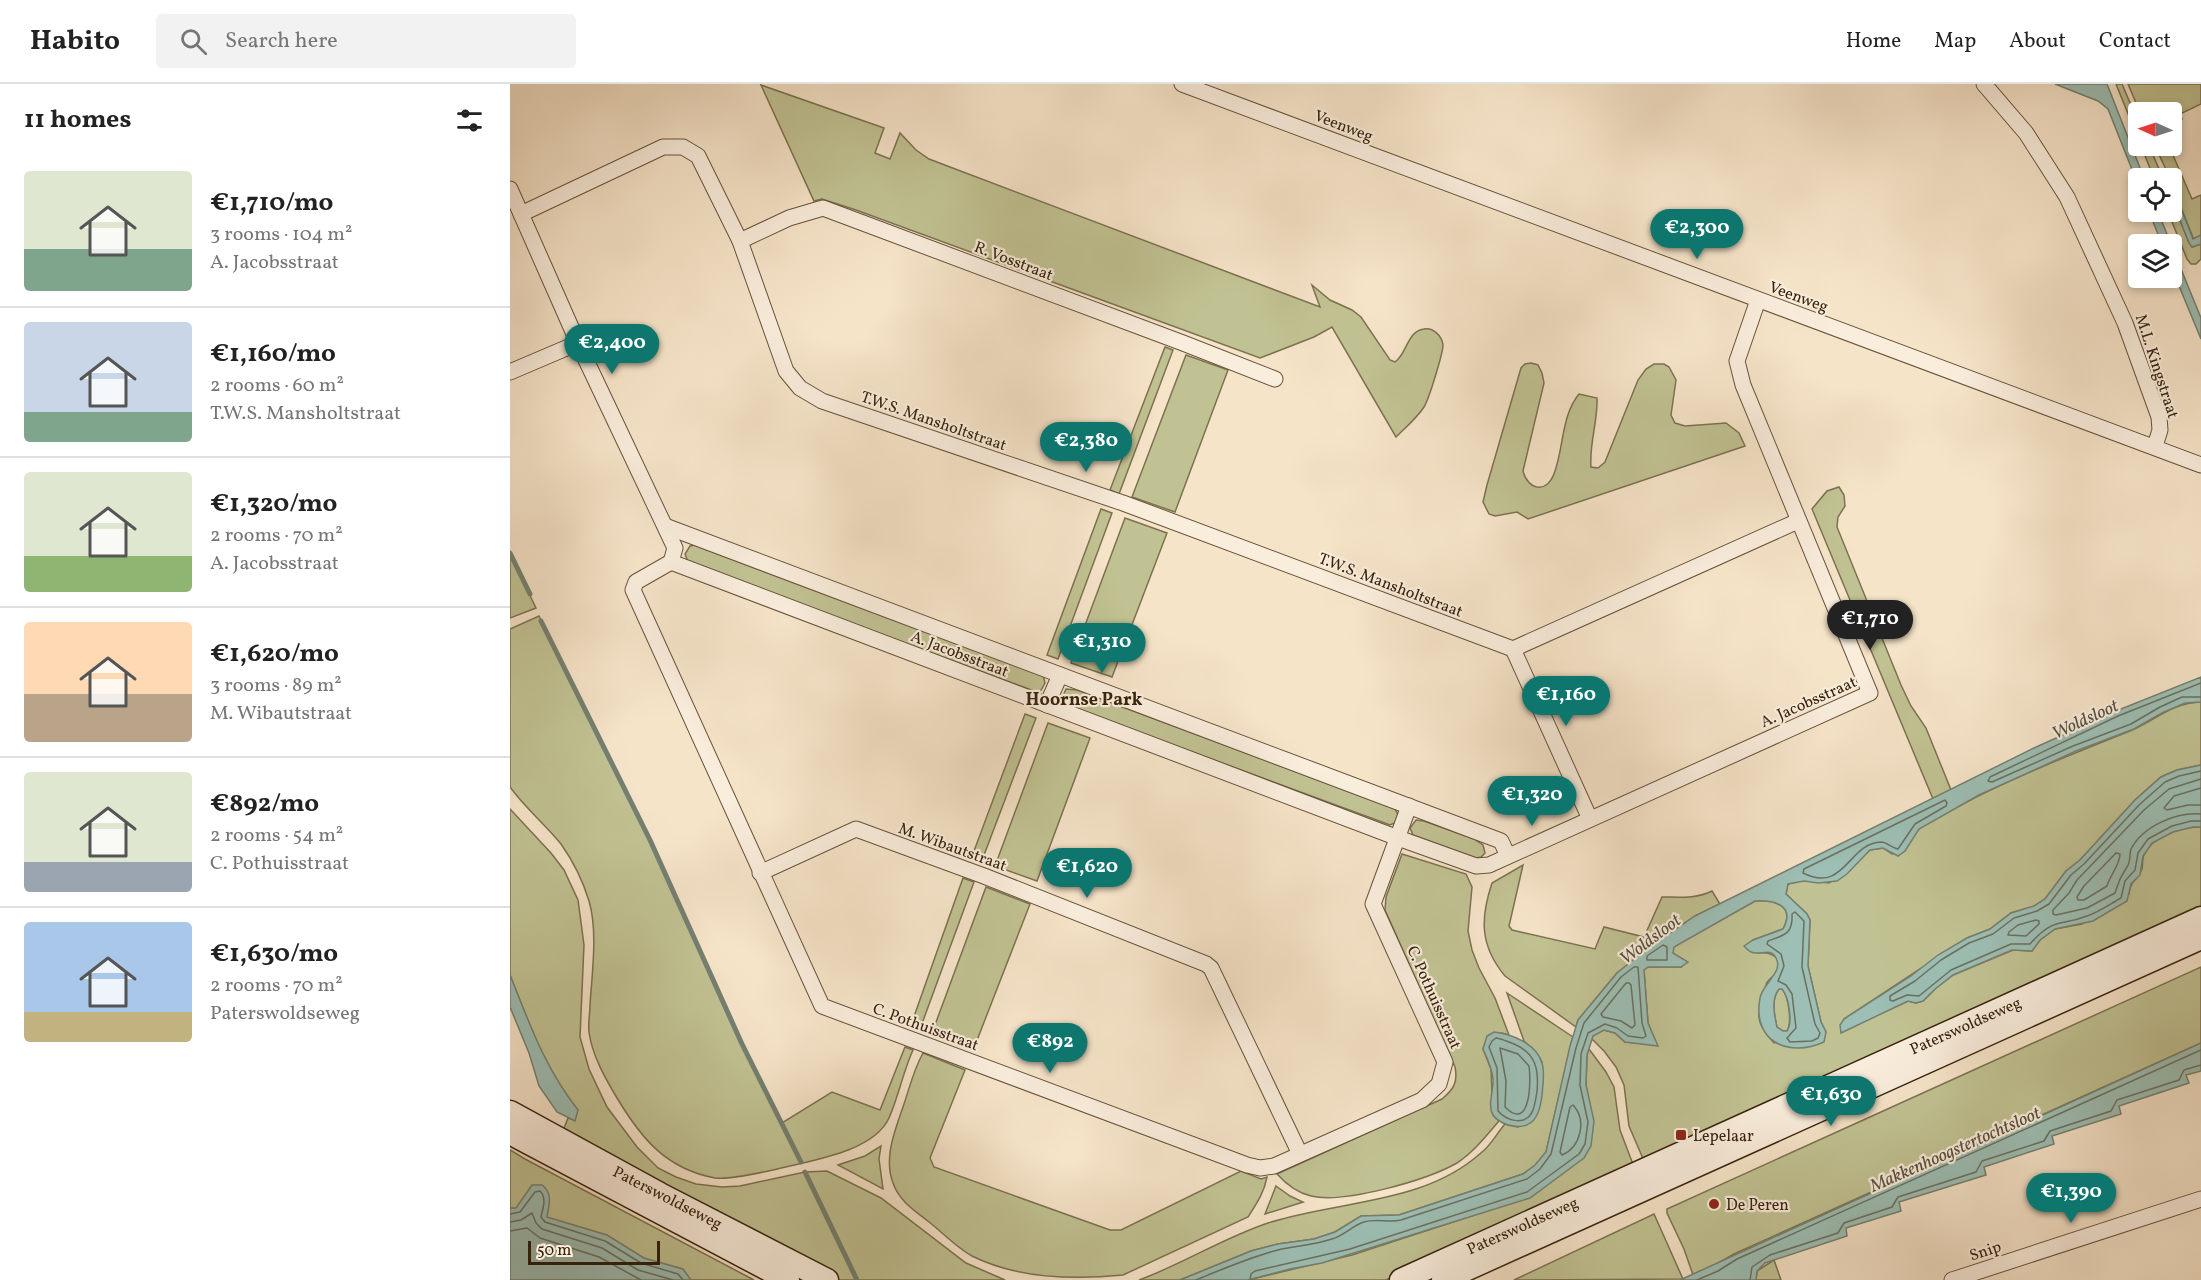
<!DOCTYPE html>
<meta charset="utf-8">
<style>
:root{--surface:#fff;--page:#f2f2f2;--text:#222;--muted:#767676;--line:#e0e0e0;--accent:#0f766e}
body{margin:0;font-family:Vollkorn,serif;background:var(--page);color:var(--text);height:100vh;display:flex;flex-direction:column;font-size:22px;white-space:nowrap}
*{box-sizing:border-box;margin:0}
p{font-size:20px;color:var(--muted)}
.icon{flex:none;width:33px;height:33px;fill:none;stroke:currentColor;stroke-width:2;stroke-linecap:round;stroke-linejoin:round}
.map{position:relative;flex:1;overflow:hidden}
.drawer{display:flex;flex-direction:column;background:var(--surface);width:510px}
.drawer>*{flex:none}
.needle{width:39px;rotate:273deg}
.tools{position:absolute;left:1618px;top:18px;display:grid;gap:12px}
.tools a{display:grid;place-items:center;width:54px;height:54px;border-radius:6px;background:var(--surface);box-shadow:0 3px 9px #0003;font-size:30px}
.scale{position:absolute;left:18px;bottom:15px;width:132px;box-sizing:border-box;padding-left:6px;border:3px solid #38220c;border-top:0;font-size:16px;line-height:21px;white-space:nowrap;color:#38220c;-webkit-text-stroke:4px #f9eddc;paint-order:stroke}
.price{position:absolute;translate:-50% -51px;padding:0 14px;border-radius:21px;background:var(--accent);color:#fff;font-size:20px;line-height:39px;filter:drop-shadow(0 2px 3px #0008)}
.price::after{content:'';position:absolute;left:50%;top:36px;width:18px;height:14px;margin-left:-9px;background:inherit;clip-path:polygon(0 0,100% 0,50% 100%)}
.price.on{background:#222;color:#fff}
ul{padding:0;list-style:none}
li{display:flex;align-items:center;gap:18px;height:150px;padding:0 24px}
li+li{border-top:2px solid var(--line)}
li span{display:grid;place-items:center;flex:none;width:168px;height:120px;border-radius:6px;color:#555}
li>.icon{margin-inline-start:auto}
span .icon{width:72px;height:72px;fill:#fffc;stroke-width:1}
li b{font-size:26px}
h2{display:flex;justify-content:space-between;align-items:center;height:72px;padding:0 24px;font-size:26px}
header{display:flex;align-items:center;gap:36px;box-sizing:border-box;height:84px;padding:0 30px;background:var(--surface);border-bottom:2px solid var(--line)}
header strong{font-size:28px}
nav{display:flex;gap:33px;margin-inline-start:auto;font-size:21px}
.search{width:420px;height:54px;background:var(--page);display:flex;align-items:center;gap:15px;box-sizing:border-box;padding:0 21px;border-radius:6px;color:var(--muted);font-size:22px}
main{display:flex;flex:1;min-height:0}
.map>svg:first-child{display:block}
.green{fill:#c1c293;stroke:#7c7250;stroke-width:1.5}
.water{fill:#9dbfb5;stroke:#758071;stroke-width:1.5;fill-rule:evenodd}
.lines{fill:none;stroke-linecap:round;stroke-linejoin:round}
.shore{stroke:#6a7060;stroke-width:1.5}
.stream{stroke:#758071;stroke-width:5}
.minor-casing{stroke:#68523b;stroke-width:17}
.secondary-casing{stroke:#38220c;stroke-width:25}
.minor{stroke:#f9eddc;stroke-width:15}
.secondary{stroke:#f9eddc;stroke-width:22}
.poi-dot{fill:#8f2418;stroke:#f9eddc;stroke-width:2}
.labels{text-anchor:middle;stroke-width:4.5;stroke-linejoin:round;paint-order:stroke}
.street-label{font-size:16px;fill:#38220c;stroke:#f9eddc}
.poi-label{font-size:16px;fill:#38220c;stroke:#f9eddc;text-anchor:start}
.neighbourhood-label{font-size:18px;font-weight:bold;fill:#38220c;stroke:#f9eddc}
.water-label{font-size:18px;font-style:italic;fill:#56513f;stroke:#f9eddc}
</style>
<header>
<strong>Habito</strong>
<div class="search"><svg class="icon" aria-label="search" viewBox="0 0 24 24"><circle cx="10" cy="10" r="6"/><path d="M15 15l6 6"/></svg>Search here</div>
<nav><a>Home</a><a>Map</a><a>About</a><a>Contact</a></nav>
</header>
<main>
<section class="drawer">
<h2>11 homes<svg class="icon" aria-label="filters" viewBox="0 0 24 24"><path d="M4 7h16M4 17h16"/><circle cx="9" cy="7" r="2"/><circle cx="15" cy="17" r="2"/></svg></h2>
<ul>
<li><span style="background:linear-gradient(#dfe7d0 65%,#7fa58c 0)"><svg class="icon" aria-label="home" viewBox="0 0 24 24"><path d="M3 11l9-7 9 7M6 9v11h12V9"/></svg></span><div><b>€1,710/mo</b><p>3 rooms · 104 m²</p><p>A. Jacobsstraat</p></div></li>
<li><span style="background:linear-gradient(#c9d6e8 75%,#7fa58c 0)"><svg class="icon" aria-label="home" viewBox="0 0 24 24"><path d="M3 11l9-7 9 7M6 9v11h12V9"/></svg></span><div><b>€1,160/mo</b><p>2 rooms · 60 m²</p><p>T.W.S. Mansholtstraat</p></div></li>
<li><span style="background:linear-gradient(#dfe7d0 70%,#8fb573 0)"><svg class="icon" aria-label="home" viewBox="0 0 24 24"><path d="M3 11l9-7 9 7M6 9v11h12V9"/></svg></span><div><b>€1,320/mo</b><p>2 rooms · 70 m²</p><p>A. Jacobsstraat</p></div></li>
<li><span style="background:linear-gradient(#ffd9b3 60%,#b9a48a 0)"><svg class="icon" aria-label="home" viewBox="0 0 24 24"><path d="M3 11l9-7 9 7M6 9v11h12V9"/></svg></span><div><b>€1,620/mo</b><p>3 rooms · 89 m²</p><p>M. Wibautstraat</p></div></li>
<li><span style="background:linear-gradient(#dfe7d0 75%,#9aa5b1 0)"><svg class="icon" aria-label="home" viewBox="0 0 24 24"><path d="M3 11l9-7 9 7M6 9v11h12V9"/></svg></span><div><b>€892/mo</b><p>2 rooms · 54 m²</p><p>C. Pothuisstraat</p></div></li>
<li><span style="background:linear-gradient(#a9c7e8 75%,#c2b280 0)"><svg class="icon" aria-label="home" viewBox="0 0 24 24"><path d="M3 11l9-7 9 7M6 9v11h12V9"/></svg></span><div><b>€1,630/mo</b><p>2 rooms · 70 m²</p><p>Paterswoldseweg</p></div></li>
</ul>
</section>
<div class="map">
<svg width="1691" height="1196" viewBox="0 0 1691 1196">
<rect width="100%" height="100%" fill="#f6e4c9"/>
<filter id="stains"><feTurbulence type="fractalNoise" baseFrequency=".00333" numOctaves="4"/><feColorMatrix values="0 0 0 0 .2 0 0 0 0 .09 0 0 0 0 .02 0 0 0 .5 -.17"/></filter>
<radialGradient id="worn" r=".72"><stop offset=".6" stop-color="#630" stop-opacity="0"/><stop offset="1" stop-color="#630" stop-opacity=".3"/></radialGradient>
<!-- green -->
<g class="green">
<path d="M1606 0H1612L1629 40V57Z"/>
<path d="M1618 0H1691V20L1670 30 1672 35 1662 40V28H1630Z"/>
<path d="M251 1 374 44 365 69 380 75 390 49 406 66 419 75 810 223 802 201 820 216 842 226 851 233 880 276 885 278C897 270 897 247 914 245 923 243 932 252 933 261 933 269 919 315 914 323 907 334 895 344 886 353L822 243 804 253 750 274 346 126 312 115 304 117Z"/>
<path d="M1631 62H1639L1653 94H1644Z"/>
<path d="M1645 62H1659L1682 115 1691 111V151L1684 156 1662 101V94H1660Z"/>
<path d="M1662 116 1679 159 1682 163 1691 160V175L1686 180H1681L1677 175 1658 128H1662Z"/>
<path d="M655 263 663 266 609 410 600 406Z"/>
<path d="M676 271 718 286 665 428 622 413Z"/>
<path d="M1021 279 1028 281 1032 289 1034 299 1013 387C1018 406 1036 410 1044 390 1054 364 1051 332 1069 310L1087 314C1088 337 1079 360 1081 383L1088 384 1095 378 1128 296 1136 285 1144 280H1154L1159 283 1166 296 1161 331 1165 339 1175 342 1216 339 1229 349 1235 362 1018 435 1007 428 985 432 979 430 973 418 977 401 1011 284 1015 280Z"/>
<path d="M1329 403 1334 411 1335 422 1328 433 1327 443 1391 601 1401 622 1416 644 1441 706 1423 715 1302 425 1317 407Z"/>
<path d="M591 425 602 429 548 575 537 571Z"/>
<path d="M615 434 657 449 602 593 561 579Z"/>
<path d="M185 461 533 591 535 599 530 608 524 607 185 481 178 478 175 470 180 462Z"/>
<path d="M0 470 26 524 0 534Z"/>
<path d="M29 532 140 756 232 960 272 1039 322 1008 370 1026 395 963 403 966C393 988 389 1011 379 1034 363 1069 297 1077 263 1086 248 1089 220 1096 205 1094 156 1085 131 1054 107 1014 95 994 82 971 79 948 78 939 80 929 80 921 82 889 88 847 79 817 73 797 63 777 51 760 35 740 15 724 0 703V545Z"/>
<path d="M556 605 567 606 885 725 889 733 887 738 880 741 555 621 552 614Z"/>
<path d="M1691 618V681L1667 686 1651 693 1625 716 1570 776 1556 787 1535 815 1525 822 1501 829 1480 845 1457 854 1334 935 1331 948 1398 917 1406 919 1413 917 1425 905 1443 891 1503 866 1522 867 1530 856 1545 845 1572 840 1619 810C1621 795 1628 796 1632 785 1633 781 1632 775 1634 771 1642 752 1672 742 1691 743V825L1134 1077 1119 1042 1114 1001 1106 983 1094 967 1082 955 1083 951 1094 946 1105 949 1115 958 1147 961 1138 939 1134 886 1138 883H1171L1163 869V863L1245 817C1264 816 1286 821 1273 845L1243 856 1247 869C1262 867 1276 875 1265 890 1262 894 1257 896 1256 901 1253 909 1249 921 1249 930 1248 941 1257 951 1264 959L1316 948 1311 938 1298 882 1300 836 1297 830 1276 810 1278 800 1294 796 1319 799 1360 766 1373 764 1382 770 1395 767C1399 760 1404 750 1410 744 1420 734 1436 728 1449 722 1504 693 1562 670 1620 647 1646 636 1661 619 1691 618Z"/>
<path d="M515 630 526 634 471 779 461 775Z"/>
<path d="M538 639 580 654 527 797 485 782Z"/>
<path d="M0 725 41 769 54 786 68 816 74 861 70 953 79 985 97 1023 127 1063 148 1084 166 1093 186 1100 212 1103 230 1102 295 1088 317 1087 371 1114 456 1179 495 1196H328L155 1107 53 1047 58 1034 65 1036 64 1022 52 1006 31 970 0 891Z"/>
<path d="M906 736 914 737 964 755 973 761 975 769 971 773 966 774 903 751 900 744Z"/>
<path d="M892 770 956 790 962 803 958 847 962 866 969 884 985 914 999 951 992 949 978 952 973 965 981 985 983 1030 989 1037C976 1052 964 1068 947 1079 917 1096 834 1120 801 1112 788 1109 776 1100 767 1090L932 1015C944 1005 948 998 945 983L875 826 876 813Z"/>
<path d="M1013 781 999 842 1002 846 1085 865 1094 843 1134 853 1152 813C1169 813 1186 815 1202 807L1210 820 1185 832 1107 889 1068 936 1066 943 995 892C970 862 970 835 982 799Z"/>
<path d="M453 794 464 798 410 945 401 941Z"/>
<path d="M476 803 520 820 464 964 422 949Z"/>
<path d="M1691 883V959L1224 1170 1205 1181 1183 1191 1174 1165 1157 1129V1125Z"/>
<path d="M1269 905H1272C1279 913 1282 938 1277 947H1273L1267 943C1264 930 1261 915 1269 905Z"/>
<path d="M997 909 1063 953 1036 1068 1026 1081 1013 1090 889 1131 851 1132 825 1148 804 1155 768 1160 741 1167 670 1196H629C673 1180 713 1154 758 1139 829 1116 914 1121 972 1068 981 1061 987 1049 995 1040L1008 1043 1032 978 1026 969 1014 957Z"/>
<path d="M1079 965 1096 988 1104 1003 1110 1046 1124 1083 876 1196H738L842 1171 1020 1113 1041 1097 1079 1019 1076 1001 1077 971Z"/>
<path d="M413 969 455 986 420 1074 424 1083 600 1146H611L731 1087 751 1095 757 1093C754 1109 747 1119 738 1133L613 1191C563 1196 508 1195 462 1172 447 1164 433 1149 419 1138 405 1127 389 1117 383 1099 373 1073 386 1044 394 1020 400 1002 404 985 413 969Z"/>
<path d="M371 1062 369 1075 373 1105 328 1081 355 1072Z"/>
<path d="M0 1066 15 1075 244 1196H0Z"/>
<path d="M766 1102 780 1112 793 1118 755 1130Z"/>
<path d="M1144 1130 1173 1195 1004 1196Z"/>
<path d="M1264 1176 1271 1196H1246L1247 1187Z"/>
</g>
<!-- water -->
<g class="water">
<path d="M1545 0H1597L1634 94H1629V103L1598 25 1588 17Z"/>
<path d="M1662 101 1683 155 1691 151V160L1682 163 1679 159 1662 116Z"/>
<path d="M1639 128H1648L1661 160H1652Z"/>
<path d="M1662 163 1691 234V255L1662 185Z"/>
<path d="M1691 593V618L1675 619 1652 629 1624 645 1566 667 1469 711 1409 745 1395 767 1388 772 1373 764 1360 766 1337 790 1327 797 1308 799 1294 797 1278 800 1276 810 1297 830 1300 836 1298 882 1311 938 1316 948 1314 958C1279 974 1242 958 1250 914 1252 900 1274 888 1266 874 1261 863 1249 872 1241 868 1238 867 1236 864 1234 862L1243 856 1273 845C1286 821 1264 816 1245 817L1164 863 1163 869 1178 878 1171 883H1138L1134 886 1138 939 1148 962 1115 958 1105 949 1094 946 1083 952 1077 971 1076 1001 1084 1037 1081 1062 1074 1074 1020 1114 812 1179 780 1185 738 1196H670L741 1167 768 1160 804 1155 825 1148 851 1132 889 1131 1013 1090 1025 1081 1036 1068 1060 962 1068 936 1107 889 1135 866 1185 832 1524 664 1606 627ZM1269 905H1272C1279 913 1283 939 1277 947H1273L1267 943C1264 930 1261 915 1269 905Z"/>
<path d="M1691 681V743H1683L1663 748 1642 759 1633 772 1630 791 1621 800 1617 817 1583 837 1545 845 1530 856 1522 867 1502 866 1443 891 1425 905 1413 917 1406 919 1398 917 1331 949 1330 941 1334 935 1401 892 1428 871 1457 854 1480 845 1501 829 1524 822 1535 815 1556 787 1570 776 1625 716 1651 693 1667 686Z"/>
<path d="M0 891C20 941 35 984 68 1026L65 1037 47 1028 29 1002 19 969 0 923Z"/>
<path d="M984 948C1002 950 1027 960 1032 979 1035 988 1033 1001 1032 1011 1031 1020 1029 1034 1020 1039 1014 1044 1006 1043 998 1041 992 1039 987 1037 983 1031 977 1021 984 1006 983 995 982 984 977 974 973 965L977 952Z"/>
<path d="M1691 959V987L1676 991 1679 999 1609 1022 1611 1030 1542 1052 1544 1060 1474 1083 1476 1091 1389 1118 1391 1127 1336 1144 1337 1152 1255 1179 1247 1187 1246 1196H1170Z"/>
<path d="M22 1101H32C43 1109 39 1121 37 1133L97 1151 134 1174 173 1185 181 1196H0V1124H6Z"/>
</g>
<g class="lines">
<!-- shore -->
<g class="shore">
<path d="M1691 599 1608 632 1480 693 1478 697 1482 698 1563 662 1621 640 1650 623 1672 613H1691"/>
<path d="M1691 687 1669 692 1655 698 1629 721 1574 780 1561 791 1539 820 1527 827 1504 834 1483 850 1459 859 1431 876 1405 897 1380 912V916L1383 917 1397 911 1409 912 1441 886 1501 860H1520C1544 833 1548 843 1577 832 1589 828 1600 820 1611 814L1615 797 1625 786 1628 769 1638 755 1662 742 1681 737H1691"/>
<path d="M1691 695 1659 705 1634 726 1567 796 1559 809 1543 826V830L1546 831 1577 824 1605 809C1610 795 1609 796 1617 783 1621 778 1619 771 1621 765 1633 742 1666 728 1691 730"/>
<path d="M1691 704 1664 712 1654 724 1657 726 1678 721H1691"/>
<path d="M1435 716 1437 719 1436 722 1405 740 1388 765C1382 764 1377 758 1371 758 1338 759 1335 810 1293 789L1294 785Z"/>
<path d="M1606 769 1610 770C1610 781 1600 791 1597 802L1574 816H1568L1567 813 1574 802Z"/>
<path d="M1285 828 1294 837 1292 883 1305 940 1310 949 1308 954 1302 957 1280 958 1277 954 1286 944 1282 910 1276 901 1268 897 1274 882 1271 870 1257 860 1258 857C1275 851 1283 850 1282 830Z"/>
<path d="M1526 836 1529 837V840L1516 852 1498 851 1499 848 1508 841Z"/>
<path d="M1153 861 1157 863V876H1137V872Z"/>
<path d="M1116 899H1119L1121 901 1125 941 1122 944 1111 937 1093 933 1091 930Z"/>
<path d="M986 954C993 955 998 958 1004 960 1026 969 1029 986 1027 1007 1026 1014 1025 1024 1021 1030 1013 1042 996 1036 988 1027L987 984 979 963 982 957Z"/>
<path d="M990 964 1008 970 1019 982C1021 996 1021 1049 995 1023L996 997Z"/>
<path d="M1063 1021C1077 1036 1071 1063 1052 1071L1050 1068 1060 1023Z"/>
<path d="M0 1130 10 1128 25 1108 30 1107C37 1114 33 1124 31 1133L35 1138 95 1157 131 1179 168 1190 173 1196"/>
<path d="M0 1138 11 1136 22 1129 26 1139 32 1145 92 1164 128 1186 163 1196"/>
<path d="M0 1147 17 1144 30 1154 89 1173 131 1196"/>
<path d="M686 1196C713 1185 740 1173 768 1166 786 1162 804 1161 822 1155 834 1152 843 1141 854 1138 866 1134 878 1139 891 1136L1017 1095 1030 1085 1041 1070 1066 964 1074 939 1111 893 1124 883H1128L1132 939 1136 952 1133 954 1118 952 1107 944 1095 940 1078 949 1071 970 1070 1001 1078 1038 1075 1060 1069 1070 1017 1108 840 1165 745 1187 741 1190 740 1196"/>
<path d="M1187 1196 1208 1187 1227 1175 1691 966"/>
<path d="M1240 1196 1242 1183 1260 1171 1328 1149 1334 1139 1382 1123 1388 1113 1466 1088 1472 1077 1534 1057 1540 1047 1601 1027 1607 1016 1669 996 1674 986 1691 981"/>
</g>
<!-- stream -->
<g class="stream">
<path d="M0 469 20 510"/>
<path d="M31 537 140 756 232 960 291 1078"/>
<path d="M295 1088 347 1196"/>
</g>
<defs>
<g id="minor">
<path d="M672 0 1691 381"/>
<path d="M1474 0 1516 49 1557 113 1615 239 1649 333 1650 346 1645 362"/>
<path d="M0 105 68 259 165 464 161 478"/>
<path d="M11 130 153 63H173L188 72 230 157 276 287 290 304 312 317 613 419 1003 565 1288 437"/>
<path d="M230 157 279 134 313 124 673 259 765 295"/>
<path d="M0 288 68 259"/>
<path d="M155 442 991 757 998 772"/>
<path d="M161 478 888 754 966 782 979 781 1360 609 1233 301 1227 277 1248 216"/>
<path d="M161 478 126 498 123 506 312 922 737 1081 750 1084 764 1082 912 1016 929 1000 935 978 863 820 899 722"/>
<path d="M1003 565 1080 735"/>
<path d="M537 621 550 591"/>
<path d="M250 789 346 745 474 792 696 880 701 884 790 1070"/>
<path d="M1442 1196 1691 1115"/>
</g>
<g id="secondary">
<path d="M0 1028 150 1110 317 1196"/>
<path d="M0 1049 278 1196"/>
<path d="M891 1196 1691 834"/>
<path d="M933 1196 1691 854"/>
</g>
</defs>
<!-- minor casing -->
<use href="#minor" class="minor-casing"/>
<!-- secondary casing -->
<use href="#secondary" class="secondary-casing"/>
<!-- minor -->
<use href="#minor" class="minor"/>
<!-- secondary -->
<use href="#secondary" class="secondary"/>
</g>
<!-- markers -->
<g class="poi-dot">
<rect x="1165" y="1045" width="12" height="12" rx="3"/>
<circle cx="1204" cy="1120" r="6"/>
</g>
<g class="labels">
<!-- street labels -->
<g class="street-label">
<text transform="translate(834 41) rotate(21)" y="6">Veenweg</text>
<text transform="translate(504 176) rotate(21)" y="6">R. Vosstraat</text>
<text transform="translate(1289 212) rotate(20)" y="6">Veenweg</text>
<text transform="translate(1648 282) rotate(72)" y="6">M.L. Kingstraat</text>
<text transform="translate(424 336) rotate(19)" y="6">T.W.S. Mansholtstraat</text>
<text transform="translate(881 500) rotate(21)" y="6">T.W.S. Mansholtstraat</text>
<text transform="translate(450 569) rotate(21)" y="6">A. Jacobsstraat</text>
<text transform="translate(1298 617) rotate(-24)" y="6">A. Jacobsstraat</text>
<text transform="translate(443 762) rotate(20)" y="6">M. Wibautstraat</text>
<text transform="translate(925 913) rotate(66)" y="6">C. Pothuisstraat</text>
<text transform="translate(1455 941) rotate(-24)" y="6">Paterswoldseweg</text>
<text transform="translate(416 942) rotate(20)" y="6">C. Pothuisstraat</text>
<text transform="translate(158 1113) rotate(27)" y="6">Paterswoldseweg</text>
<text transform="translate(1012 1141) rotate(-24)" y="6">Paterswoldseweg</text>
<text transform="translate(1475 1166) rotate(-18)" y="6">Snip</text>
</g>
<!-- poi labels -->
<g class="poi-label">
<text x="1183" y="1057">Lepelaar</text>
<text x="1216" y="1126">De Peren</text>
</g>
<!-- neighbourhood labels -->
<g class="neighbourhood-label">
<text x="574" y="621">Hoornse Park</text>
</g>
<!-- water labels -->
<g class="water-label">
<text transform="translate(1575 635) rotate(-25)" y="6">Woldsloot</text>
<text transform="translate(1140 855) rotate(-37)" y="6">Woldsloot</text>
<text transform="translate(1445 1065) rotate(-24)" y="6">Makkenhoogstertochtsloot</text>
</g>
</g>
<rect width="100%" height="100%" filter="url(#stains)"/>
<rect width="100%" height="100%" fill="url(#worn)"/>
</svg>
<div class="tools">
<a><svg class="needle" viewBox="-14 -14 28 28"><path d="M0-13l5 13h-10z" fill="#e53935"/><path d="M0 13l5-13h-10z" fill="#767676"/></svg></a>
<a><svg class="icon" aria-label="locate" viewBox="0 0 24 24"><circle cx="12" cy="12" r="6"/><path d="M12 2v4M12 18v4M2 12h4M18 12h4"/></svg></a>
<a><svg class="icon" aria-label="layers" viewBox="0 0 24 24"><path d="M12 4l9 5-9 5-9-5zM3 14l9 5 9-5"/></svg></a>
</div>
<div class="scale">50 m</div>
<b class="price" style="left:1187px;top:176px">€2,300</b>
<b class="price" style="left:102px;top:291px">€2,400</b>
<b class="price" style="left:576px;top:389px">€2,380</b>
<b class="price on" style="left:1360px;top:567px">€1,710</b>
<b class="price" style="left:592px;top:590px">€1,310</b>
<b class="price" style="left:1056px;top:643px">€1,160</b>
<b class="price" style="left:1022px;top:743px">€1,320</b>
<b class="price" style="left:577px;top:815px">€1,620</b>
<b class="price" style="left:540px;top:990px">€892</b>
<b class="price" style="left:1321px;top:1043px">€1,630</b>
<b class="price" style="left:1561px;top:1140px">€1,390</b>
</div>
</main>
